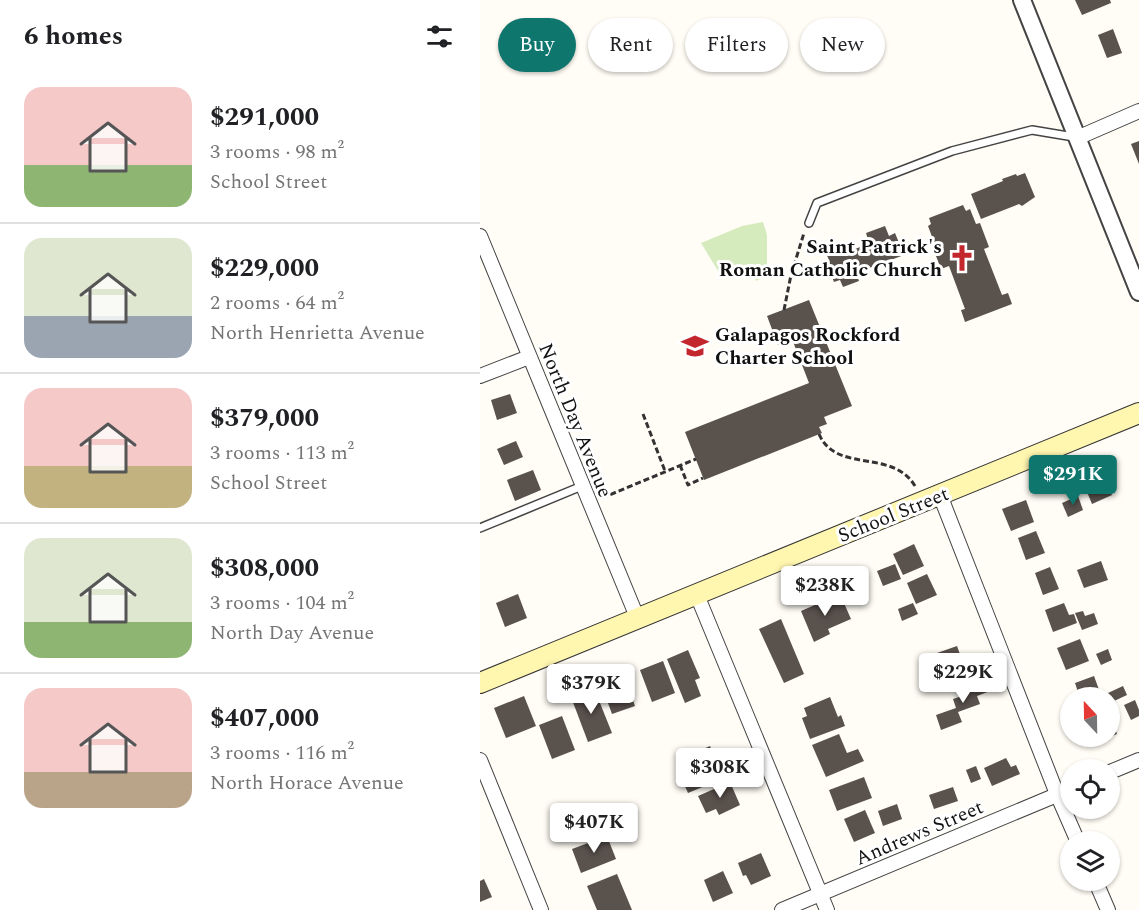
<!DOCTYPE html>
<meta charset="utf-8">
<style>
:root{--surface:#fff;--page:#f6f6f6;--text:#202124;--muted:#757577;--line:#e0e0e0;--accent:#0f766e}
body{margin:0;font-family:Spectral,serif;background:var(--page);color:var(--text);height:100vh;display:flex;flex-direction:column;font-size:22px;white-space:nowrap}
*{box-sizing:border-box;margin:0}
p{font-size:20px;color:var(--muted)}
.icon{flex:none;width:33px;height:33px;fill:none;stroke:currentColor;stroke-width:2;stroke-linecap:round;stroke-linejoin:round}
.map{position:relative;flex:1;overflow:hidden}
.drawer{display:flex;flex-direction:column;background:var(--surface);width:480px}
.drawer>*{flex:none}
.top-card{position:absolute;left:18px;top:18px;width:550px;height:54px;display:flex;gap:12px}
.needle{width:39px;rotate:338deg}
.fabs{position:absolute;left:580px;top:687px;display:grid;gap:12px}
.fabs a{display:grid;place-items:center;width:60px;height:60px;border-radius:50%;background:var(--surface);box-shadow:0 2px 4px #0004;font-size:30px}
.price{position:absolute;translate:-50% -51px;padding:0 14px;border-radius:6px;background:#fff;color:#222;font-size:20px;line-height:39px;filter:drop-shadow(0 2px 3px #0008)}
.price::after{content:'';position:absolute;left:50%;top:36px;width:18px;height:14px;margin-left:-9px;background:inherit;clip-path:polygon(0 0,100% 0,50% 100%)}
.price.active{background:var(--accent);color:#fff}
ul{padding:0;list-style:none}
li{display:flex;align-items:center;gap:18px;height:150px;padding:0 24px}
li+li{border-top:2px solid var(--line)}
li span{display:grid;place-items:center;flex:none;width:168px;height:120px;border-radius:18px;color:#555}
li>.icon{margin-inline-start:auto}
span .icon{width:72px;height:72px;fill:#fffc;stroke-width:1}
li b{font-size:26px}
h2{display:flex;justify-content:space-between;align-items:center;height:72px;padding:0 24px;font-size:26px}
.tag{padding:0 21px;border-radius:27px;background:var(--surface);box-shadow:0 2px 4px #0004;font-size:21px;line-height:54px}
.tag.active{background:var(--accent);color:#fff}
main{display:flex;flex:1;min-height:0}
.map>svg:first-child{display:block}
.green{fill:#d5ebbd}
.building{fill:#5a524d}
.lines{fill:none;stroke-linecap:round;stroke-linejoin:round}
.service-casing{stroke:#444;stroke-width:10}
.minor-casing{stroke:#444;stroke-width:16}
.tertiary-casing{stroke:#444;stroke-width:20}
.secondary-casing{stroke:#333;stroke-width:22}
.path{stroke:#333;stroke-width:3;stroke-dasharray:6 3;stroke-linecap:butt}
.service{stroke:#fff;stroke-width:7}
.minor{stroke:#fff;stroke-width:14}
.tertiary{stroke:#fff;stroke-width:16}
.secondary{stroke:#fff6b0;stroke-width:20}
.labels{text-anchor:middle;stroke-width:6;stroke-linejoin:round;paint-order:stroke}
.poi-label{font-size:20px;font-weight:bold;fill:#111;stroke:#fff;text-anchor:end}
.street-label{font-size:20px;fill:#111;stroke:#fff}
</style>
<main>
<section class="drawer">
<h2>6 homes<svg class="icon" aria-label="filters" viewBox="0 0 24 24"><path d="M4 7h16M4 17h16"/><circle cx="9" cy="7" r="2"/><circle cx="15" cy="17" r="2"/></svg></h2>
<ul>
<li><span style="background:linear-gradient(#f6c9c9 65%,#8fb573 0)"><svg class="icon" aria-label="home" viewBox="0 0 24 24"><path d="M3 11l9-7 9 7M6 9v11h12V9"/></svg></span><div><b>$291,000</b><p>3 rooms · 98 m²</p><p>School Street</p></div></li>
<li><span style="background:linear-gradient(#dfe7d0 65%,#9aa5b1 0)"><svg class="icon" aria-label="home" viewBox="0 0 24 24"><path d="M3 11l9-7 9 7M6 9v11h12V9"/></svg></span><div><b>$229,000</b><p>2 rooms · 64 m²</p><p>North Henrietta Avenue</p></div></li>
<li><span style="background:linear-gradient(#f6c9c9 65%,#c2b280 0)"><svg class="icon" aria-label="home" viewBox="0 0 24 24"><path d="M3 11l9-7 9 7M6 9v11h12V9"/></svg></span><div><b>$379,000</b><p>3 rooms · 113 m²</p><p>School Street</p></div></li>
<li><span style="background:linear-gradient(#dfe7d0 70%,#8fb573 0)"><svg class="icon" aria-label="home" viewBox="0 0 24 24"><path d="M3 11l9-7 9 7M6 9v11h12V9"/></svg></span><div><b>$308,000</b><p>3 rooms · 104 m²</p><p>North Day Avenue</p></div></li>
<li><span style="background:linear-gradient(#f6c9c9 70%,#b9a48a 0)"><svg class="icon" aria-label="home" viewBox="0 0 24 24"><path d="M3 11l9-7 9 7M6 9v11h12V9"/></svg></span><div><b>$407,000</b><p>3 rooms · 116 m²</p><p>North Horace Avenue</p></div></li>
</ul>
</section>
<div class="map">
<svg width="659" height="910" viewBox="0 0 659 910">
<rect width="100%" height="100%" fill="#fffdf5"/>
<!-- green -->
<path class="green" d="M283 222 287 235V276L276 281 274 277 243 279 221 243 262 226Z"/>
<!-- building -->
<g class="building">
<path d="M595 0H630L631 3 602 15Z"/>
<path d="M633 29 642 53 627 58 618 35Z"/>
<path d="M659 141V164L651 144Z"/>
<path d="M545 173 555 197 542 206 539 204 501 219 491 194 523 181 522 179 536 174 537 176Z"/>
<path d="M483 205 486 211 490 209 496 224 500 223 509 247 504 249 522 295 528 293 532 304 485 322 481 310 485 309 469 266 461 269 451 243 454 242 448 226 451 224 449 218Z"/>
<path d="M405 226 409 236 415 233 424 255 376 273 379 281 363 287 360 280 354 282 346 261 349 260 345 251 369 242 373 250 389 243 386 233Z"/>
<path d="M329 300 372 406 344 417 347 424 339 427 342 433 224 480 205 432 329 383 312 339 298 345 287 316Z"/>
<path d="M30 394 37 413 17 420 11 400Z"/>
<path d="M36 441 43 457 24 465 17 449Z"/>
<path d="M630 462 636 476 626 481 632 495 612 504 600 475Z"/>
<path d="M53 470 61 490 35 501 27 480Z"/>
<path d="M598 496 603 510 588 517 582 503Z"/>
<path d="M546 500 554 522 531 531 522 509Z"/>
<path d="M556 531 565 553 546 560 538 538Z"/>
<path d="M434 544 444 566 423 575 413 554Z"/>
<path d="M621 561 628 580 604 588 597 570Z"/>
<path d="M415 564 421 579 403 586 397 571Z"/>
<path d="M570 567 579 589 563 595 555 573Z"/>
<path d="M447 574 457 595 436 604 427 583Z"/>
<path d="M38 594 47 618 25 627 16 603Z"/>
<path d="M360 594 371 619 348 629 350 634 334 642 321 611Z"/>
<path d="M433 603 438 614 422 621 418 609Z"/>
<path d="M584 603 589 615 594 614 597 623 573 632 565 610Z"/>
<path d="M603 611 605 616 614 613 618 624 602 630 595 613Z"/>
<path d="M301 619 324 674 304 683 279 629Z"/>
<path d="M600 639 609 661 586 670 577 648Z"/>
<path d="M477 646 486 671 467 679 457 653Z"/>
<path d="M628 649 632 660 621 665 616 654Z"/>
<path d="M208 650 220 678 215 680 221 696 205 703 187 659Z"/>
<path d="M183 661 195 693 172 702 160 670Z"/>
<path d="M144 675 155 706 132 714 121 684Z"/>
<path d="M614 676 622 698H600L595 683Z"/>
<path d="M505 679 510 691 497 696 500 704 478 712 482 722 461 730 456 715 476 708 473 699 482 696 479 689Z"/>
<path d="M643 686 647 695 632 702 628 693Z"/>
<path d="M114 688 132 733 108 742 91 697Z"/>
<path d="M44 696 56 726 26 738 14 708Z"/>
<path d="M350 697 358 717 361 715 365 726 330 739 322 718 327 716 324 708Z"/>
<path d="M655 700 659 710V716L651 720 644 705Z"/>
<path d="M82 716 95 750 72 759 59 725Z"/>
<path d="M630 716 637 734 618 742 615 736H630Z"/>
<path d="M359 734 367 753 378 749 384 761 346 777 332 745Z"/>
<path d="M230 746 238 766 243 763 249 776 208 793 203 782 209 779 200 759Z"/>
<path d="M526 758 531 767 536 765 540 774 512 786 504 768Z"/>
<path d="M496 766 501 779 491 783 486 770Z"/>
<path d="M384 777 392 798 357 811 349 790Z"/>
<path d="M250 782 260 805 239 815 236 809 226 813 218 796Z"/>
<path d="M473 787 478 801 454 809 449 795Z"/>
<path d="M417 804 422 819 403 826 398 811Z"/>
<path d="M99 806 110 831 90 840 78 814Z"/>
<path d="M385 810 395 833 374 842 364 819Z"/>
<path d="M127 836 136 859 101 873 92 849Z"/>
<path d="M281 853 291 876 271 885 266 875 263 876 258 863Z"/>
<path d="M243 871 253 893 233 902 224 880Z"/>
<path d="M137 874 152 910H117L107 886Z"/>
<path d="M4 879 12 897 0 902V881Z"/>
</g>
<g class="lines">
<defs>
<g id="service">
<path d="M329 223 337 203 472 151 552 130 594 137"/>
<path d="M0 528 102 486"/>
</g>
<g id="minor">
<path d="M597 138 659 111"/>
<path d="M0 236 157 617"/>
<path d="M0 376 49 357"/>
<path d="M460 495 577 794 598 842"/>
<path d="M217 595 347 910"/>
<path d="M0 760 61 910"/>
<path d="M630 772 659 760"/>
<path d="M615 880 628 910"/>
<path d="M302 910 591 789"/>
</g>
<path id="tertiary" d="M542 0 659 292"/>
<path id="secondary" d="M0 683 659 413"/>
</defs>
<!-- service casing -->
<use href="#service" class="service-casing"/>
<!-- minor casing -->
<use href="#minor" class="minor-casing"/>
<!-- tertiary casing -->
<use href="#tertiary" class="tertiary-casing"/>
<!-- secondary casing -->
<use href="#secondary" class="secondary-casing"/>
<!-- path -->
<g class="path">
<path d="M304 310 311 275 324 233"/>
<path d="M163 414 185 471"/>
<path d="M339 434C356 474 412 448 435 486"/>
<path d="M200 465 208 485 223 478"/>
<path d="M122 498 216 459"/>
</g>
<!-- service -->
<use href="#service" class="service"/>
<!-- minor -->
<use href="#minor" class="minor"/>
<!-- tertiary -->
<use href="#tertiary" class="tertiary"/>
<!-- secondary -->
<use href="#secondary" class="secondary"/>
</g>
<!-- icons -->
<defs>
<symbol id="church-bare" viewBox="-9 -9 18 18"><path d="M-1.2-6h2.4v3.5h3.3v2.4h-3.3V6h-2.4V-.1h-3.3v-2.4h3.3Z" fill="#c4262e" stroke="#fff" stroke-width="2.5" paint-order="stroke"/></symbol>
<symbol id="school-bare" viewBox="-9 -9 18 18"><path d="M0-5L7-2L0 1L-7-2ZM-4 1L0 2.5L4 1V4Q0 6-4 4Z" fill="#c4262e" stroke="#fff" stroke-width="2.5" paint-order="stroke"/></symbol>
</defs>
<g fill-rule="evenodd">
<use href="#church-bare" x="463" y="239" width="38" height="38"/>
<use href="#school-bare" x="196" y="327" width="38" height="38"/>
</g>
<g class="labels">
<!-- poi labels -->
<g class="poi-label">
<text x="462" y="253">Saint Patrick's<tspan x="462" dy="23">Roman Catholic Church</tspan></text>
<text x="235" y="341" text-anchor="start">Galapagos Rockford<tspan x="235" dy="23">Charter School</tspan></text>
</g>
<!-- street labels -->
<g class="street-label">
<text transform="translate(96 420) rotate(68)" y="7">North Day Avenue</text>
<text transform="translate(413 514) rotate(-22)" y="7">School Street</text>
<text transform="translate(439 832) rotate(-23)" y="7">Andrews Street</text>
</g>
</g>
</svg>
<div class="fabs">
<a><svg class="needle" viewBox="-14 -14 28 28"><path d="M0-13l5 13h-10z" fill="#e53935"/><path d="M0 13l5-13h-10z" fill="#757577"/></svg></a>
<a><svg class="icon" aria-label="locate" viewBox="0 0 24 24"><circle cx="12" cy="12" r="6"/><path d="M12 2v4M12 18v4M2 12h4M18 12h4"/></svg></a>
<a><svg class="icon" aria-label="layers" viewBox="0 0 24 24"><path d="M12 4l9 5-9 5-9-5zM3 14l9 5 9-5"/></svg></a>
</div>
<b class="price active" style="left:593px;top:506px">$291K</b>
<b class="price" style="left:345px;top:617px">$238K</b>
<b class="price" style="left:483px;top:704px">$229K</b>
<b class="price" style="left:111px;top:715px">$379K</b>
<b class="price" style="left:240px;top:799px">$308K</b>
<b class="price" style="left:114px;top:854px">$407K</b>
<div class="top-card">
<a class="tag active">Buy</a>
<a class="tag">Rent</a>
<a class="tag">Filters</a>
<a class="tag">New</a>
</div>
</div>
</main>
